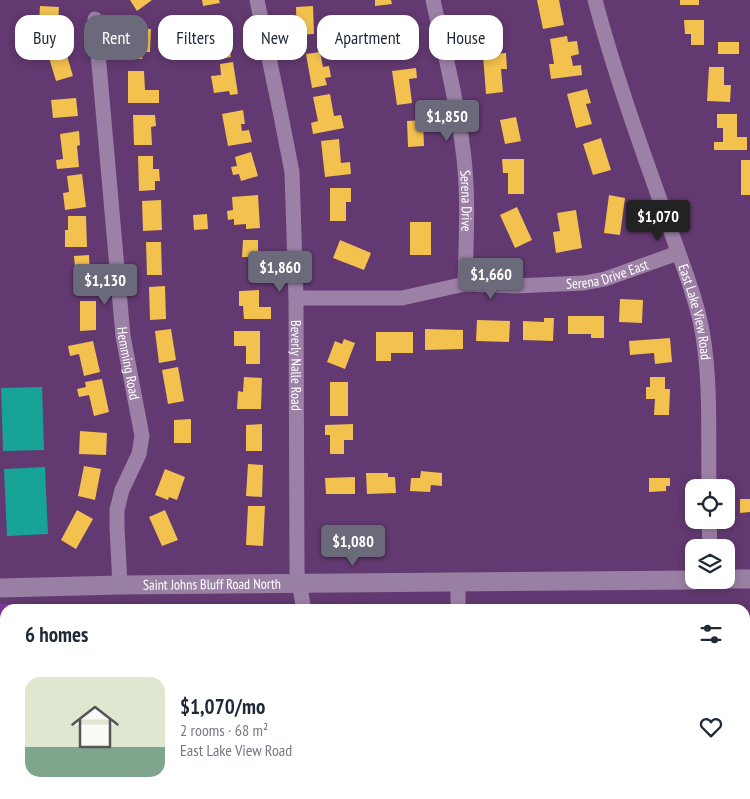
<!DOCTYPE html>
<meta charset="utf-8">
<style>
:root{--surface:#fff;--page:#f6f6f7;--text:#1f2937;--muted:#747a83;--line:#e0e1e3;--accent:#6b6a7a}
body{margin:0;font-family:"PT Sans Narrow",sans-serif;background:var(--page);color:var(--text);height:100vh;display:flex;flex-direction:column;font-size:19px;white-space:nowrap}
*{box-sizing:border-box;margin:0}
p{font-size:16px;color:var(--muted)}
.icon{flex:none;width:28px;height:28px;fill:none;stroke:currentColor;stroke-width:2;stroke-linecap:round;stroke-linejoin:round}
.map{position:relative;flex:1;overflow:hidden}
.side{position:absolute;left:0px;top:604px;width:750px;height:196px;display:flex;flex-direction:column;background:var(--surface);border-radius:15px 15px 0 0;box-shadow:0 2px 8px #0003}
.side>*{flex:none}
.top-card{position:absolute;left:15px;top:15px;width:720px;height:45px;display:flex;gap:10px}
.controls{position:absolute;left:685px;top:479px;display:grid;gap:10px}
.controls a{display:grid;place-items:center;width:50px;height:50px;border-radius:10px;background:var(--surface);box-shadow:0 2px 8px #0003;font-size:25px}
.price{position:absolute;translate:-50% -42px;padding:0 11px;border-radius:5px;background:var(--accent);color:#fff;font-size:16px;line-height:32px;filter:drop-shadow(0 1px 2px #0008)}
.price::after{content:'';position:absolute;left:50%;top:30px;width:15px;height:11px;margin-left:-8px;background:inherit;clip-path:polygon(0 0,100% 0,50% 100%)}
.price.current{background:#222;color:#fff}
ul{padding:0;list-style:none}
li{display:flex;align-items:center;gap:15px;height:125px;padding:0 25px}
li+li{border-top:1px solid var(--line)}
li span{display:grid;place-items:center;flex:none;width:140px;height:100px;border-radius:15px;color:#555}
li>.icon{margin-inline-start:auto}
span .icon{width:60px;height:60px;fill:#fffc;stroke-width:1}
li b{font-size:21px}
h2{display:flex;justify-content:space-between;align-items:center;height:60px;padding:0 25px;font-size:21px}
.chip{padding:0 18px;border-radius:15px;background:var(--surface);box-shadow:0 2px 8px #0003;font-size:18px;line-height:45px}
.chip.current{background:var(--accent);color:#fff}
.map>svg:first-child{display:block}
.forest{fill:url(#forest-crowns)}
.homes{fill:#f2c14e}
.public{fill:#17a398}
.lines{fill:none;stroke-linecap:round;stroke-linejoin:round}
.minor{stroke:#9c80a6;stroke-width:15}
.major{stroke:#997fa3;stroke-width:19}
.labels{text-anchor:middle;stroke-width:5;stroke-linejoin:round;paint-order:stroke}
.street-label{font-size:14px;fill:#fff;stroke:#6c2287}
</style>
<div class="map">
<svg width="750" height="799" viewBox="0 0 750 799">
<defs>
<pattern id="forest-crowns" width="20" height="18" patternUnits="userSpaceOnUse" patternTransform="scale(1.25)"><rect width="20" height="18" fill="#81369d"/><path d="M2 6a3 3 0 1 1 6 0M12 15a3 3 0 1 1 6 0" fill="none" stroke="#9454ac"/></pattern>
</defs>
<rect width="100%" height="100%" fill="#623970"/>
<!-- forest -->
<path class="forest" d="M0 604 213 606V609H5V795H215V799H0Z"/>
<!-- homes -->
<g class="homes">
<path d="M130 0H152L137 11Z"/>
<path d="M202 0H219L220 3 203 6Z"/>
<path d="M375 0H391L392 4 375 6Z"/>
<path d="M537 0H559L564 25 543 29Z"/>
<rect x="680" y="0" width="19" height="5"/>
<path d="M40 6 59 7 58 25 39 23Z"/>
<path d="M313 6 314 34 297 35 296 7Z"/>
<path d="M401 19 407 57 393 60 388 30 381 31 380 22Z"/>
<path d="M222 20 225 33 220 34 221 42 228 41 231 57 214 60 213 53 208 54 202 24Z"/>
<path d="M684 20H704V45H691V34H685Z"/>
<path d="M130 28 151 29 150 52H143L142 59 129 58Z"/>
<path d="M567 36 568 42 577 41 579 54 571 56 573 66 581 65 582 75 551 79 549 64H554L550 39Z"/>
<rect x="718" y="42" width="21" height="12"/>
<path d="M64 46 73 76 56 81 47 51Z"/>
<path d="M320 52 323 67 329 66 331 77 325 78 327 85 312 88 306 54Z"/>
<path d="M506 53 507 69H501L503 92 486 94 483 55Z"/>
<path d="M233 62 238 94 230 95 229 91 214 93 211 76 221 75 220 64Z"/>
<path d="M709 67H724V85H731L730 102 707 101Z"/>
<path d="M416 68 417 78 409 79 412 103 397 105 392 71Z"/>
<path d="M128 71H144L145 90H159V103H128Z"/>
<path d="M587 89 591 103 586 104 592 124 576 128 567 94Z"/>
<path d="M330 94 334 116 341 115 344 128 313 134 311 123 318 121 313 97Z"/>
<path d="M76 98 78 116 53 118 51 100Z"/>
<path d="M243 110 245 124H241L242 131 249 130 252 142 228 146 222 114Z"/>
<path d="M717 114H737V137H747V150H714V142H723V128H717Z"/>
<path d="M133 115H155L156 126 151 127 152 145H134Z"/>
<path d="M516 117 521 141 505 144 500 120Z"/>
<path d="M423 120 424 146 408 147 407 121Z"/>
<path d="M79 131 80 145 77 146 79 167 57 169 56 160 63 159 60 134Z"/>
<path d="M601 138 611 170 593 175 583 144Z"/>
<path d="M339 139 341 163 350 162 351 174 325 177 321 141Z"/>
<path d="M251 152 258 176 241 181 239 174 233 175 231 167 237 166 235 157Z"/>
<path d="M138 156H153V169H159L160 181H155V190L139 191Z"/>
<path d="M502 159H524V194H508V173H503Z"/>
<rect x="741" y="160" width="9" height="35"/>
<path d="M82 174 86 207 65 210 63 193 69 192 67 176Z"/>
<path d="M330 188H351V202H346V221H330Z"/>
<path d="M258 195 260 228 246 229V224L234 225V219L228 220 227 211 233 210 232 197Z"/>
<path d="M609 195 625 198 620 235 604 233Z"/>
<path d="M161 200 162 230 143 231 142 201Z"/>
<path d="M517 207 532 240 515 248 500 215Z"/>
<path d="M576 210 582 248 556 253 553 232 560 231 557 213Z"/>
<path d="M207 214 208 229 194 230 193 215Z"/>
<path d="M68 216H86L87 247H65V230H68Z"/>
<rect x="410" y="222" width="21" height="33"/>
<path d="M243 240H258V257H242Z"/>
<path d="M340 240 371 253 364 270 333 258Z"/>
<path d="M146 242H161L162 275H147Z"/>
<path d="M89 255 90 277 76 278 74 256Z"/>
<path d="M165 286 166 319 150 320 149 287Z"/>
<path d="M259 290V307H271V319H244L243 306H239V291Z"/>
<path d="M620 299 643 300 642 323 619 322Z"/>
<path d="M80 301H96V330L80 331Z"/>
<path d="M568 316H604V338H591V334H568Z"/>
<path d="M544 318H554L553 341 523 340V321L544 322Z"/>
<path d="M477 320 510 321 509 342 476 341Z"/>
<path d="M171 329 176 360 159 363 155 331Z"/>
<path d="M425 329 463 330V349L425 350Z"/>
<path d="M234 331H260V364H246V346H234Z"/>
<path d="M376 332H413V353H391V361H376Z"/>
<path d="M670 338 672 362 655 364 654 353 630 355 629 341Z"/>
<path d="M344 339 355 343 345 369 327 362 335 341 342 344Z"/>
<path d="M93 341 100 372 84 376 79 354 70 356 68 346Z"/>
<path d="M178 367 184 401 168 404 162 370Z"/>
<path d="M244 377 262 378 261 409H237L238 391 243 392Z"/>
<path d="M650 377H665V389H670L669 415H654L655 399H646V387H650Z"/>
<path d="M102 379 109 412 94 416 89 395 79 397 77 389 86 387 85 382Z"/>
<rect x="330" y="382" width="18" height="34"/>
<path d="M191 419V443H174V420Z"/>
<path d="M262 424V451H246V425Z"/>
<path d="M353 424V440H344V454H330V435H325V425Z"/>
<path d="M80 431 107 433 106 455 79 454Z"/>
<path d="M248 464 263 465 262 497 246 496Z"/>
<path d="M84 466 101 469 95 500 78 496Z"/>
<path d="M165 469 185 477 177 500 169 497 168 500 155 495Z"/>
<path d="M421 471 442 473V486L431 485 430 492 410 491 411 478H420Z"/>
<path d="M366 473H388V477H395L396 493 367 494Z"/>
<path d="M355 477V494H326L325 478Z"/>
<path d="M649 478H670V486H666V491L649 492Z"/>
<path d="M740 499H750V512L740 513Z"/>
<path d="M248 506H265L263 546 246 545Z"/>
<path d="M77 510 93 519 76 549 61 540Z"/>
<path d="M165 510 178 540 162 546 149 517Z"/>
<path d="M745 620H750V637L747 638V643H745Z"/>
<rect x="249" y="795" width="22" height="4"/>
<rect x="331" y="795" width="16" height="4"/>
<rect x="410" y="795" width="16" height="4"/>
<rect x="483" y="795" width="17" height="4"/>
<path d="M541 795H569V797L541 798Z"/>
<rect x="610" y="795" width="8" height="4"/>
<path d="M694 795H717L715 799H695L693 798Z"/>
</g>
<!-- public -->
<g class="public">
<path d="M42 387 44 450 3 451 1 388Z"/>
<path d="M45 467 48 534 7 536 4 469Z"/>
</g>
<g class="lines">
<!-- minor -->
<g class="minor">
<path id="s1" d="M257 0 280 111 292 172 296 298 297 571C298 584 303 596 303 609"/>
<path id="s2" d="M433 0C444 50 457 100 463 150 469 195 466 240 465 284"/>
<path id="s3" d="M595 0C615 75 641 147 667 220 679 256 697 298 703 336 711 385 708 437 709 488"/>
<path id="s4" d="M95 19 123 336 142 436 139 454 122 490 117 510V527L120 585"/>
<path id="s5" d="M296 298H402L465 284 515 286 584 283 605 279 678 253"/>
<path d="M709 520 710 548"/>
<path d="M458 609V582"/>
<path d="M745 769 750 772"/>
<path d="M302 799V795"/>
<path d="M454 799V795"/>
</g>
<!-- major -->
<g class="major">
<path d="M726 579H750"/>
<path id="s6" d="M0 588 120 585 694 580"/>
</g>
</g>
<g class="labels">
<!-- street labels -->
<g class="street-label">
<text dy="5" stroke="none"><textPath href="#s2" startOffset="204">Serena Drive</textPath></text>
<text dy="5" stroke="none"><textPath href="#s5" startOffset="314">Serena Drive East</textPath></text>
<text dy="5" stroke="none"><textPath href="#s3" startOffset="328">East Lake View Road</textPath></text>
<text dy="5" stroke="none"><textPath href="#s4" startOffset="346">Hemming Road</textPath></text>
<text dy="5" stroke="none"><textPath href="#s1" startOffset="369">Beverly Nalle Road</textPath></text>
<text dy="5" stroke="none"><textPath href="#s6" startOffset="212">Saint Johns Bluff Road North</textPath></text>
</g>
</g>
</svg>
<div class="controls">
<a><svg class="icon" aria-label="locate" viewBox="0 0 24 24"><circle cx="12" cy="12" r="6"/><path d="M12 2v4M12 18v4M2 12h4M18 12h4"/></svg></a>
<a><svg class="icon" aria-label="layers" viewBox="0 0 24 24"><path d="M12 4l9 5-9 5-9-5zM3 14l9 5 9-5"/></svg></a>
</div>
<b class="price" style="left:447px;top:142px">$1,850</b>
<b class="price current" style="left:658px;top:242px">$1,070</b>
<b class="price" style="left:280px;top:293px">$1,860</b>
<b class="price" style="left:491px;top:300px">$1,660</b>
<b class="price" style="left:105px;top:306px">$1,130</b>
<b class="price" style="left:353px;top:567px">$1,080</b>
<div class="top-card">
<a class="chip">Buy</a>
<a class="chip current">Rent</a>
<a class="chip">Filters</a>
<a class="chip">New</a>
<a class="chip">Apartment</a>
<a class="chip">House</a>
</div>
<section class="side">
<h2>6 homes<svg class="icon" aria-label="filters" viewBox="0 0 24 24"><path d="M4 7h16M4 17h16"/><circle cx="9" cy="7" r="2"/><circle cx="15" cy="17" r="2"/></svg></h2>
<ul>
<li><span style="background:linear-gradient(#dfe7d0 70%,#7fa58c 0)"><svg class="icon" aria-label="home" viewBox="0 0 24 24"><path d="M3 11l9-7 9 7M6 9v11h12V9"/></svg></span><div><b>$1,070/mo</b><p>2 rooms · 68 m²</p><p>East Lake View Road</p></div><svg class="icon" aria-label="heart" viewBox="0 0 24 24"><path d="M12 20l-8-8c-3-5 5-10 8-4 3-6 11-1 8 4z"/></svg></li>
</ul>
</section>
</div>
